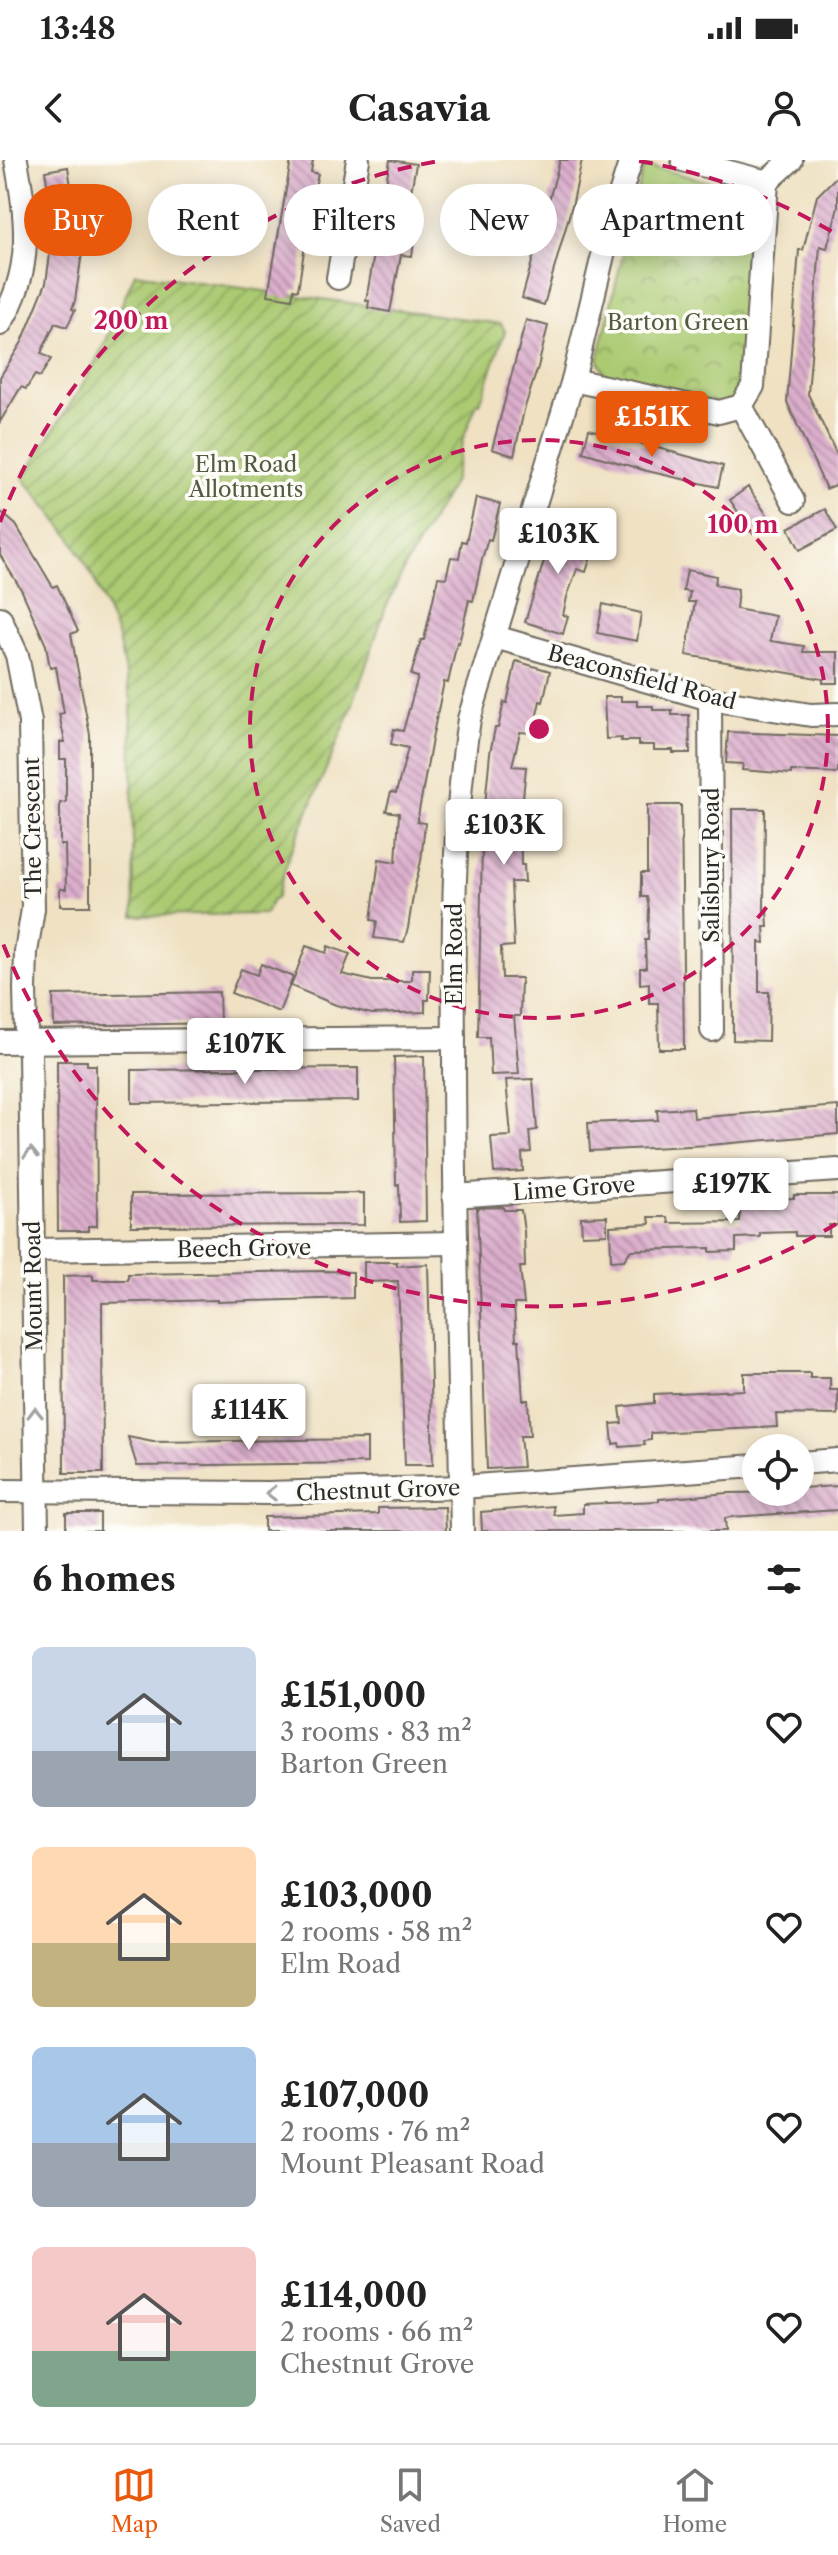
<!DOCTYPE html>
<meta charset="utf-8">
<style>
:root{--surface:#fff;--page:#f6f6f6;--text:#222;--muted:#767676;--line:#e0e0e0;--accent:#ea580c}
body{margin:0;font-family:"Libre Caslon Text",serif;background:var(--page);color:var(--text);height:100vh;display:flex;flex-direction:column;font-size:30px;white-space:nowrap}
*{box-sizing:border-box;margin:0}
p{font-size:26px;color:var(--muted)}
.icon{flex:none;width:44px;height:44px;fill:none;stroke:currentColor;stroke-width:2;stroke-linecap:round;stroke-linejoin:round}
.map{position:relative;height:1371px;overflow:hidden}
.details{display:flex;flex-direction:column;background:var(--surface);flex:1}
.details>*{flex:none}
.top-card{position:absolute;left:24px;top:24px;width:790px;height:72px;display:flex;gap:16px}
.buttons{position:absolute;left:742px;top:1274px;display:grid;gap:16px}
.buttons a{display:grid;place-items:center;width:72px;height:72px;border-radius:50%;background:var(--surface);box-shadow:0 4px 20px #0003;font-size:40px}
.price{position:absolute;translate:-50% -68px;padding:0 18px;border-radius:8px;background:#fff;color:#222;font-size:26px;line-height:52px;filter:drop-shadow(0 2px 4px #0008)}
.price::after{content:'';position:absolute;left:50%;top:48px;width:24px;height:18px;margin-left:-12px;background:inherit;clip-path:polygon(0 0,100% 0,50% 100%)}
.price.selected{background:var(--accent);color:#fff}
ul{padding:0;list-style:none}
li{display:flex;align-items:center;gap:24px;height:200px;padding:0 32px}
li span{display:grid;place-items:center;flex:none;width:224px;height:160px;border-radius:12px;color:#555}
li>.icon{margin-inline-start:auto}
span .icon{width:96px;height:96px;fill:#fffc;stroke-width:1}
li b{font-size:34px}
h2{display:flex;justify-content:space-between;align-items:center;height:96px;padding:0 32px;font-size:34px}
.pill{padding:0 28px;border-radius:36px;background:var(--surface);box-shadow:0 4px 20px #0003;font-size:28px;line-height:72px}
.pill.selected{background:var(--accent);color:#fff}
.status{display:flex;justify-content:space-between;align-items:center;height:56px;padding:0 40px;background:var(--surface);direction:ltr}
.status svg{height:22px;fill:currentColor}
header{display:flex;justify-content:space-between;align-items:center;height:104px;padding:0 32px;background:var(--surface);font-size:36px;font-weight:700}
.dock{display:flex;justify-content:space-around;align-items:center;height:112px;border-top:2px solid var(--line);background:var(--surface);font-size:22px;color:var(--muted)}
.dock a{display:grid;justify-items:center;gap:4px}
.dock .selected{color:var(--accent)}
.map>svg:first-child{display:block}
.park{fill:url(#park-crowns);stroke:#6b7a4e;stroke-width:2}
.garden{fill:url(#garden-furrows);stroke:#6b7a4e;stroke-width:2}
.building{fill:url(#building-back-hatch)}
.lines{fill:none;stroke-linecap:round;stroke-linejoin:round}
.minor-casing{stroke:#706b60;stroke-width:26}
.minor{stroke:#fff;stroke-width:22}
.oneway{stroke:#a0a0a0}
.ring{fill:none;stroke:#c2185b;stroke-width:4;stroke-dasharray:14 10}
.labels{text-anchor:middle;stroke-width:7;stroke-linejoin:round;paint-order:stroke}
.park-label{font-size:22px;fill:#515b40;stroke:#fdfcf7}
.street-label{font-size:22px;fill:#2b2b2b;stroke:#fdfcf7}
.centre{fill:#c2185b;stroke:#fdfcf7;stroke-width:4}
.ring-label{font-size:24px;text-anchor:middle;font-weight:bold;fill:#c2185b;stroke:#fdfcf7;stroke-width:7;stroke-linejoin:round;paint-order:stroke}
</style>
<div class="status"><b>13:48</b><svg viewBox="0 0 49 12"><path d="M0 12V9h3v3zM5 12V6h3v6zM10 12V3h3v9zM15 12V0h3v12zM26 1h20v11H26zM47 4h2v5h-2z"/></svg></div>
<header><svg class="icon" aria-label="back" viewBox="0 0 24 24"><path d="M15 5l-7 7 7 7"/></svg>Casavia<svg class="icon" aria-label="person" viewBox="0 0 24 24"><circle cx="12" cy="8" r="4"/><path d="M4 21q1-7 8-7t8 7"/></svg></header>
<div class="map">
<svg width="838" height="1371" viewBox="0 0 838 1371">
<defs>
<pattern id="park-crowns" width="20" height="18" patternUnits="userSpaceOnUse" patternTransform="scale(2)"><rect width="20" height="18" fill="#abca72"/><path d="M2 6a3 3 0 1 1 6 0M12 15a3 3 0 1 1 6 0" fill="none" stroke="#8ba45e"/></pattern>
<pattern id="garden-furrows" width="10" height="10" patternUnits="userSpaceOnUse" patternTransform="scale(2)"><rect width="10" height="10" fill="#abca72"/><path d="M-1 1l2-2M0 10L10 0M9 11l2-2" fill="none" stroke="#8ba45e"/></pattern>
<pattern id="building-back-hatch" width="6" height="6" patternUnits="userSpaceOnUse" patternTransform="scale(2)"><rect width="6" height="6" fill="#dbaecc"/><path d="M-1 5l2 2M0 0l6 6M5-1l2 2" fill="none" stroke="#b28ea6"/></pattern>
</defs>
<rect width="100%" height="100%" fill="#fdfcf7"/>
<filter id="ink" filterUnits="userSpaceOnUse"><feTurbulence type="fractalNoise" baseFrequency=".0125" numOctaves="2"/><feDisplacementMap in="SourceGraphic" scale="16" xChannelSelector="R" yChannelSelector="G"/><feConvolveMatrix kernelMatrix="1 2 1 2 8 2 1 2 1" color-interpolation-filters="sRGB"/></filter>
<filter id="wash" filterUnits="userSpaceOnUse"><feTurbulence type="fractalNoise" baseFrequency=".006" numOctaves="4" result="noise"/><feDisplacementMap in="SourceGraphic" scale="32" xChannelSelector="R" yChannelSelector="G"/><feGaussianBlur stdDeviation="1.8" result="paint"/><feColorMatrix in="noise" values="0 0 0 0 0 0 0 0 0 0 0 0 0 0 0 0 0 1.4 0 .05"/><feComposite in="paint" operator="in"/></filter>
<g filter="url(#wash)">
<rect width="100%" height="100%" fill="#efe1c2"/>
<!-- park -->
<path class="park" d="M644 5 757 34 744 220 737 240 719 245 605 215 598 199Z"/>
<!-- garden -->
<path class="garden" d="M135 113 501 164 505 171 480 243H477L463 279 453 323 405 407 386 447 349 555 289 696 276 739 272 740 265 754 134 756 131 540 117 475 94 419 70 376 23 318 85 221 106 181Z"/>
<g id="blocks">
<!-- building -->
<g class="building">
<path d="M291 0H313L311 12 318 14 306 64 308 65 298 130 294 129 292 139 268 135Z"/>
<path d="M390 0 416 4 407 54 415 56 412 75 415 76 412 96 401 95 390 152 368 148 369 141H366Z"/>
<path d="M560 0H582L573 42 544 145 522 138Z"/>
<path d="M68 7 79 79H84L75 141 72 149 75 150 67 167 55 163 41 193 51 199 40 217 35 215 26 229 21 227 0 262V217L22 182 46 123 54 65 45 11Z"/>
<path d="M838 15V47L827 88 820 86 808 234 838 297V324L826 329 787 242 799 90H803L817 36Z"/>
<path d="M526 160 548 166 538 207 524 250 514 296 492 289Z"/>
<path d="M589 269 723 306 718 327 647 311 583 292Z"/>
<path d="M748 327 771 361 753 374 730 340Z"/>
<path d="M476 338 500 344 491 380 488 379 482 399 473 441 469 440 459 483 457 482 448 523 444 522 433 574 417 662 425 663 421 701 414 730 408 768 404 782 374 778 377 761 371 760 379 699 396 702 399 653 386 651 391 632 396 633 408 588 391 584 394 569 403 571 418 517 411 515 421 480H424L438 417 446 418 451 397 459 398 462 381 466 382Z"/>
<path d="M825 349 837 370 800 390 789 368Z"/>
<path d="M0 351 16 365 53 427 57 425 78 471 71 474 90 575V746H60V729H66L65 685H60V643L66 642V599H60V582H65L59 554 64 553 56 507 50 508 46 485 22 431 0 395Z"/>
<path d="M558 356 582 364 576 385 593 390 586 412 577 409 567 437 563 455 568 456 563 474 525 462Z"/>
<path d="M687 410 716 416 715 425 738 429 736 449 775 456 770 481 804 486 803 492H838V523H823V519L686 495 695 442H688L690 432 683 431Z"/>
<path d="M603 444 641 453 637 481 597 473Z"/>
<path d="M516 501 550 511 543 542 540 541 533 573 520 572 512 606 526 607 522 648H520L521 705H524L525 722H511L514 786 501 787 502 818H521L520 856H514L519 914 491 915 489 877H478L482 686 485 685 484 655 490 593 495 568H498L504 542 507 543Z"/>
<path d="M604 537H621V541H637V546H653V550H672V555H689L690 593H673V590H654V585H638V581H621L622 578 606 579Z"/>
<path d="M728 572 838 576V613L791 611V614L742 610 743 604 726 603Z"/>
<path d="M647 645H681L684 889H659L658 843H649V823L640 824V808H646L645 780H648L649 749 647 737H641V713H647Z"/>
<path d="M732 649H765L764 750H767L768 767H764L765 783 759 782V832H769L768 881 733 880Z"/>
<path d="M306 786 326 793 328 786 350 794 342 814 372 821H410L412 819V809H430L429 840H425V852L372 854 336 845 291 826Z"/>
<path d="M261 804 293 817 279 852 231 833 241 809 257 815Z"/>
<path d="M219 832 220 863 54 866 53 835Z"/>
<path d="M424 896 426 1061 400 1062 399 1024 396 1025 394 897Z"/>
<path d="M57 901H87V905H96L97 1066H88V1071H58Z"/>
<path d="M358 908V941L132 943V910Z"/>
<path d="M533 919 537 970 529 971 531 992 522 993 523 1011 494 1013 491 977 511 976 506 920Z"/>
<path d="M838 946V974L709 985 590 991 588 963 658 960 657 950 693 948 694 958Z"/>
<path d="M364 1033V1065L131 1066V1034Z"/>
<path d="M794 1035H838V1065H829V1076H795V1072L760 1073V1077L736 1078V1091L710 1092V1088L631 1090 624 1100 611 1101 610 1066 650 1064 649 1057H668L669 1063 740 1062V1041L794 1038Z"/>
<path d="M503 1047 504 1050H521L524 1071 525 1107H520L524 1144H514L516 1180H519L523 1240H528L530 1276H520L523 1307 487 1309 477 1048Z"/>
<path d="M607 1056V1074L582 1075 581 1057Z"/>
<path d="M364 1102H397V1106L428 1104 433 1305H405L398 1121 364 1122Z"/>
<path d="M324 1111 353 1112V1138L217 1142V1140L102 1143 103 1313H64L63 1116 93 1115V1120H128V1114Z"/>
<path d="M744 1213H810V1218H830V1230H838V1255L776 1254 777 1267 651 1273V1280L644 1281 645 1285 620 1287 619 1283 613 1284 611 1264 622 1263 620 1247 654 1243V1234L744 1230Z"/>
<path d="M128 1277 153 1282 367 1279V1303L137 1306Z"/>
<path d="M838 1326V1350L731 1357 725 1358 726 1371H482L481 1352 553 1346 554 1355 583 1353V1344L659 1341V1339L728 1333 800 1332V1328Z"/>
<path d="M445 1347 446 1371H264V1357L378 1354V1348Z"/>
<rect x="66" y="1353" width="34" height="18"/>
</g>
</g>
</g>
<g filter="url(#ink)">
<use href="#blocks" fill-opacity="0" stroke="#706b60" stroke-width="2"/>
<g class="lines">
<defs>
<g id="minor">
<path d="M683 0 767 22"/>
<path d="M338 118 358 0"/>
<path d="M0 164C34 110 27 60 16 0"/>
<path d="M573 220 719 252 741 246 753 226 767 22 791 0"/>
<path d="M741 246 793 341"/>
<path d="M0 458 17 495 30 562 33 749 26 792 25 829 26 871 30 893 37 1371"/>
<path d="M495 477 710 539 811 555 838 554"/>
<path d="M710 539 712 870"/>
<path d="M0 882 454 878"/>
<path d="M454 1036 838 1010"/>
<path d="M33 1090 455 1083"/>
<path d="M800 1303 838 1300"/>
<path d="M0 1331 268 1333 461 1327 756 1306"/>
<path d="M462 1371C459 1211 454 1052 454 892 453 780 452 670 469 559L573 220 610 66 631 0"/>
</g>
</defs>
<!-- minor casing -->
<use href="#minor" class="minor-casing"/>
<!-- minor -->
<use href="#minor" class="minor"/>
</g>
<!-- one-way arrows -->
<defs><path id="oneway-chevron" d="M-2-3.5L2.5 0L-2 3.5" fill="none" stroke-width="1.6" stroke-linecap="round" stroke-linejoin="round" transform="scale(2)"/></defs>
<g class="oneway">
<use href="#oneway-chevron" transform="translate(31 993) rotate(-91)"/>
<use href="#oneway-chevron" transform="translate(35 1253) rotate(-91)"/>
<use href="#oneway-chevron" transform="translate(271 1333) rotate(179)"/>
</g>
</g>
<!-- distance rings -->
<g class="ring">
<circle cx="539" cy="569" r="289"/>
<path d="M836 1064A577 577 0 0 1 0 776M0 362A577 577 0 0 1 439 1M639 1A577 577 0 0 1 836 74"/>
</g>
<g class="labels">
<!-- park labels -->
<g class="park-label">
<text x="678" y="170">Barton Green</text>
<text x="246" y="312">Elm Road<tspan x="246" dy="25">Allotments</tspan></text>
</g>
<!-- street labels -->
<g class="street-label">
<text transform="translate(642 517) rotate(15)" y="8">Beaconsfield Road</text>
<text transform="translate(32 668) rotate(-91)" y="8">The Crescent</text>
<text transform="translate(711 705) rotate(-90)" y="8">Salisbury Road</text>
<text transform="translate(454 794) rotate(-90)" y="8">Elm Road</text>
<text transform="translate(574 1028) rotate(-4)" y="8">Lime Grove</text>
<text transform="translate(244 1088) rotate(-1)" y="8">Beech Grove</text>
<text transform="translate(33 1126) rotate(-91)" y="8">Mount Road</text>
<text transform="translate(378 1330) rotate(-2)" y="8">Chestnut Grove</text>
</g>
</g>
<circle cx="539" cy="569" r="12" class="centre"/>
<g class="ring-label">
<text x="131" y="169">200 m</text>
<text x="743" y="373">100 m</text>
</g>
</svg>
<div class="buttons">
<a><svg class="icon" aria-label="locate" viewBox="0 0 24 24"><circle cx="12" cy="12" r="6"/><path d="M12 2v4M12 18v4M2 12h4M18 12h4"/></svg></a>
</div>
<b class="price selected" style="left:652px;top:299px">£151K</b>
<b class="price" style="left:558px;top:416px">£103K</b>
<b class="price" style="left:504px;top:707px">£103K</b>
<b class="price" style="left:245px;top:926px">£107K</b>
<b class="price" style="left:731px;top:1066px">£197K</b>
<b class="price" style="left:249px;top:1292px">£114K</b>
<div class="top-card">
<a class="pill selected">Buy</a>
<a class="pill">Rent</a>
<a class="pill">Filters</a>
<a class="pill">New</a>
<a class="pill">Apartment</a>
</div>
</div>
<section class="details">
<h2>6 homes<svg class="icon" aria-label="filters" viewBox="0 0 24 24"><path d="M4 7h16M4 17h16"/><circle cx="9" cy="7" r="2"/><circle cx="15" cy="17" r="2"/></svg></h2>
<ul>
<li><span style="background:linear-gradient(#c9d6e8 65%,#9aa5b1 0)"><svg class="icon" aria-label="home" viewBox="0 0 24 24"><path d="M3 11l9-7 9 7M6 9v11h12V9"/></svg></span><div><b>£151,000</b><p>3 rooms · 83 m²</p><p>Barton Green</p></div><svg class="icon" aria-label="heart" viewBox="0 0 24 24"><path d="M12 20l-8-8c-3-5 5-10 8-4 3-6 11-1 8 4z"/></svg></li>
<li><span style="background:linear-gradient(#ffd9b3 60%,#c2b280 0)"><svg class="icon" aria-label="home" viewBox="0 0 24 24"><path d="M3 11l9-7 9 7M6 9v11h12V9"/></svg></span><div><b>£103,000</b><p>2 rooms · 58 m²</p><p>Elm Road</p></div><svg class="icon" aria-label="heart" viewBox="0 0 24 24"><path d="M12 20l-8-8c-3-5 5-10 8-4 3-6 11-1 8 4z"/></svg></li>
<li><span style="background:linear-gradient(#a9c7e8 60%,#9aa5b1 0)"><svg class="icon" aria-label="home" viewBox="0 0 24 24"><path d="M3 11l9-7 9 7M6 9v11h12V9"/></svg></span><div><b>£107,000</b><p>2 rooms · 76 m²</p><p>Mount Pleasant Road</p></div><svg class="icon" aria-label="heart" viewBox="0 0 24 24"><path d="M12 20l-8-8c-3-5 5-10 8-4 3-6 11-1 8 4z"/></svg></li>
<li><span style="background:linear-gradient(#f6c9c9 65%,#7fa58c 0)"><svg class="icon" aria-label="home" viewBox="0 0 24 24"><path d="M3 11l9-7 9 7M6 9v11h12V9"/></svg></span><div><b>£114,000</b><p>2 rooms · 66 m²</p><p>Chestnut Grove</p></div><svg class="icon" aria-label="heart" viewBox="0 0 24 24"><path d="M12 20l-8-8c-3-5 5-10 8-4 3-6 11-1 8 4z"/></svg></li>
</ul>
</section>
<nav class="dock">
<a class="selected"><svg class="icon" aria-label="map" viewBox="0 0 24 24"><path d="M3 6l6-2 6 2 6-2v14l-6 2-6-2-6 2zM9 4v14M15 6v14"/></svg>Map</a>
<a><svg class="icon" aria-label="saved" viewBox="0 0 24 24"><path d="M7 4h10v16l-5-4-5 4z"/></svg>Saved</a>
<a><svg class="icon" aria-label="home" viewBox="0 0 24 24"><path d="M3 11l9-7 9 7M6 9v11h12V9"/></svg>Home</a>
</nav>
